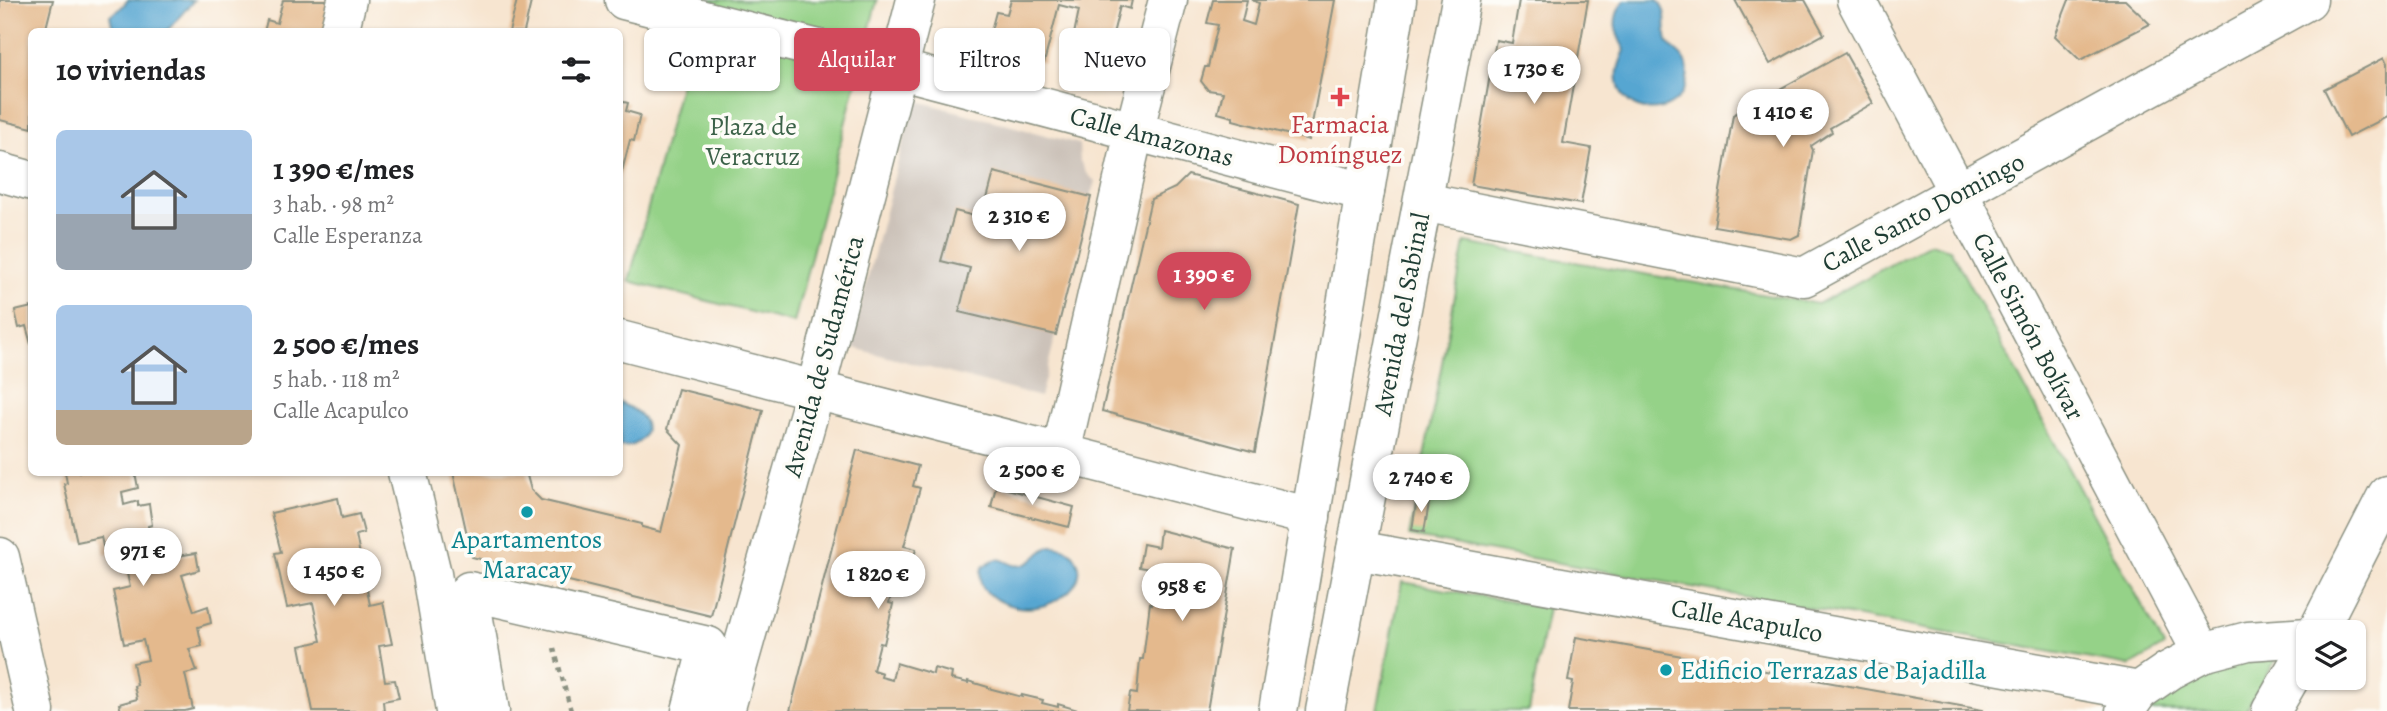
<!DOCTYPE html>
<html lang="es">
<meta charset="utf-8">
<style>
:root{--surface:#fff;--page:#f2f2f2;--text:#202124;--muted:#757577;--accent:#d1495b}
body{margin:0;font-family:Alegreya,serif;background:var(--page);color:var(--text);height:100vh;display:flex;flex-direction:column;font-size:26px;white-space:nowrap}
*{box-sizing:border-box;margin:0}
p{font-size:23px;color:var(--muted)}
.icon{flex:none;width:38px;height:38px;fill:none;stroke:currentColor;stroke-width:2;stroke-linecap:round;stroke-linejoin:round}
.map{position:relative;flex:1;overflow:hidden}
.sheet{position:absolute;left:28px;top:28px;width:595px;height:448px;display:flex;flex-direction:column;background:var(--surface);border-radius:10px;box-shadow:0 2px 5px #0004}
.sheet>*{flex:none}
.top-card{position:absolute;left:644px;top:28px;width:665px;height:63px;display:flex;gap:14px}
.fabs{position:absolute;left:2296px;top:620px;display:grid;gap:14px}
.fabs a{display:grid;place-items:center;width:70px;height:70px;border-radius:10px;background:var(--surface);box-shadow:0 2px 5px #0004;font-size:35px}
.price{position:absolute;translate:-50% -60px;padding:0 16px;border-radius:24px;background:#fff;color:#222;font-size:23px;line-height:46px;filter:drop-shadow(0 2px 4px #0008)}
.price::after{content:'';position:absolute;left:50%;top:42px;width:21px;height:16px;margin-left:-10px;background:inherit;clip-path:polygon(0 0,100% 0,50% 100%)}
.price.active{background:var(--accent);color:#fff}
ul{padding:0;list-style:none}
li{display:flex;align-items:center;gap:21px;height:175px;padding:0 28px}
li span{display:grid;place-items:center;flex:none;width:196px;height:140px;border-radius:10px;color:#555}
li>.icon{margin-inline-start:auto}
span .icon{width:84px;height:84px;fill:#fffc;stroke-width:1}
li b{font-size:30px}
h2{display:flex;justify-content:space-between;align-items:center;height:84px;padding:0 28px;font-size:30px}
.tag{padding:0 24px;border-radius:10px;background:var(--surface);box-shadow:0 2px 5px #0004;font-size:24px;line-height:63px}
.tag.active{background:var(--accent);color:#fff}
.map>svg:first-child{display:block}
.industrial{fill:#ccc2b9}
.green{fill:#95d288;stroke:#5a885e;stroke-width:2}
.water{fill:#57a6d1;stroke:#3b7282;stroke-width:2}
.building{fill:#e4b98d}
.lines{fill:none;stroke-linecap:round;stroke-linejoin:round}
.minor-casing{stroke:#8b9182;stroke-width:41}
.path{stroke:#8b9182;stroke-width:4.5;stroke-dasharray:5 5;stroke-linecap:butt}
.minor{stroke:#fff;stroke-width:38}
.health-dot{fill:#e0444e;stroke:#fdfcf7;stroke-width:2.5}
.culture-dot{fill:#0f9aa8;stroke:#fdfcf7;stroke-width:2.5}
.labels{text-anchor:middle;stroke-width:7;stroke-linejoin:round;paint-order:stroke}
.health-label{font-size:26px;fill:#be3a42;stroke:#fdfcf7}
.park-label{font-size:26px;fill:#3c6249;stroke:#fdfcf7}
.street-label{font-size:26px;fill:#1f3d34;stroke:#fdfcf7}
.culture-label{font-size:26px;fill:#0d838f;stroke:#fdfcf7}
</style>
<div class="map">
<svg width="2387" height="711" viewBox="0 0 2387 711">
<rect width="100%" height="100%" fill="#fdfcf7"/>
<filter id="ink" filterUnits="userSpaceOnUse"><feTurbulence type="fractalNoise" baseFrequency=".0143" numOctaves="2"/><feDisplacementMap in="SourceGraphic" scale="14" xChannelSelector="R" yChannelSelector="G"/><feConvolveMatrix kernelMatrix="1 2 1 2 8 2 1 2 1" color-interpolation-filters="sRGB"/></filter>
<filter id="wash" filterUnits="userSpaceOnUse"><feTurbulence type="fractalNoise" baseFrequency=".00686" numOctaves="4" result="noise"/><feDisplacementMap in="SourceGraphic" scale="28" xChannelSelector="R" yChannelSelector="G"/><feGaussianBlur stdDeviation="1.57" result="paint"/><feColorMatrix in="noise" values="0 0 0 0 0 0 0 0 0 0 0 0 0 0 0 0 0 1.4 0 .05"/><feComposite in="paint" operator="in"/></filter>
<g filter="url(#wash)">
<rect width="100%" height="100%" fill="#f7e5d0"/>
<!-- industrial -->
<path class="industrial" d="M914 100 1079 144 1080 161 1086 173 1095 181 1040 397 850 347Z"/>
<!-- green -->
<g class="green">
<path d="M702 0H877L794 323 629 281Z"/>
<path d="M1465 243 1818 304 1930 243 1950 249 2164 646 2130 666 1409 536Z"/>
<path d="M1402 582 1548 608 1529 711H1377Z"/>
<path d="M2281 652 2245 711H2140L2180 675Z"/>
</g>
<!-- water -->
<g class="water">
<path d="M128 0H194L167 31H123L113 29 110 16 119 10Z"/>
<path d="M1624 0H1657C1670 11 1663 27 1667 41 1670 50 1683 52 1687 65 1689 73 1687 80 1685 87 1673 119 1623 117 1618 81 1616 70 1621 60 1625 50 1614 31 1611 19 1624 0Z"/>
<path d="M620 403C626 406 635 409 640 415 655 431 638 450 620 446Z"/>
<path d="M1051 546C1062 546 1072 549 1077 561 1088 584 1057 604 1037 607 1023 609 1008 606 996 599 983 591 977 583 982 568 1005 548 1004 569 1023 565 1034 563 1038 551 1051 546Z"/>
</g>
<g id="blocks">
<!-- building -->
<g class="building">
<path d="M0 0H53L45 32H32V128L0 120Z"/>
<path d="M283 0H334L326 32H264L267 20 277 23Z"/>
<path d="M517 0 531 2 524 32H509Z"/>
<path d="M1011 0H1132L1130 9 1120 6 1112 38 1116 40 1111 59 1100 66 1086 63 1084 72 1067 68 1079 10 1059 5 1044 63 986 49 996 12 1007 14Z"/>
<path d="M1213 0H1247L1242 21 1254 25 1259 3 1252 0H1335L1309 140 1233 120V117L1218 113 1223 92 1208 90 1201 81 1205 67H1208L1218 25 1207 23Z"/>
<path d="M1519 0H1588L1563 143 1591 148 1581 204 1471 185 1496 40 1512 43Z"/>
<path d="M1735 0H1805L1824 34 1770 64Z"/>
<path d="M2069 0H2125L2150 24 2080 60 2055 36Z"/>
<path d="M1845 53 1873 103 1830 128 1832 132 1811 146 1813 150 1799 235 1791 239 1714 226 1733 115Z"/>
<path d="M2384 58 2387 64V117L2348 137 2324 89Z"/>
<path d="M620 101 628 103 626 111 640 115 634 141 630 140 620 179Z"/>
<path d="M994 172 1091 197 1056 335 959 312 970 268 941 261 955 211 982 218Z"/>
<path d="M1188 175 1299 204 1255 452 1102 411 1151 199 1175 188Z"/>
<path d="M32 307V344H31L26 326 19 328 15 311Z"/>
<path d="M678 389 763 410 711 616 472 557 453 472H526L531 490 541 500 642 524V527L661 532 682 445 667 429Z"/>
<path d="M857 450 918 466 913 486 920 488 904 546 916 549 911 569 899 566 889 603 893 604 884 644 880 643 873 670 882 673 881 677 892 680 896 663 933 674 934 668 952 673 951 679 968 683V681L988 687V688L1022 697V695L1043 700 1042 703 1058 707V704L1081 711H790Z"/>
<path d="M65 472H135L138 488 122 492 124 505 138 501V506L149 504 152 525 148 526 151 543 173 538 177 556 196 553 199 570 182 575 194 611 208 606 211 623 198 627 202 646 189 649 197 671 185 674 193 709 185 711H121L119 704 137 699 134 686 137 685 133 663 148 660 143 640 124 644 113 591 130 587 126 569 133 567 129 549 105 555 101 537 77 542 64 484 67 483Z"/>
<path d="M996 486 1074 507 1069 527 991 507Z"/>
<path d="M1417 497 1430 498 1424 532 1412 530Z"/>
<path d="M338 498 342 518 359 514 364 533 356 535 370 605 383 602 392 644 379 646 385 681 395 680 399 698 383 701 384 711H313L300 646 321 641 313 603 287 608 275 553 281 552 271 513Z"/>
<path d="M1160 530 1235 549 1207 711H1127L1130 693 1137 694 1140 659H1143L1150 603 1152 604 1155 588H1153L1156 570 1139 567 1143 544 1158 547Z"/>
<path d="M1576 637 1983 710V711H1568L1573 682 1568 681Z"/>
</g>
</g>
</g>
<g filter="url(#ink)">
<use href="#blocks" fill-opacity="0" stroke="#8b9182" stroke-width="2"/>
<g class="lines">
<defs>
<g id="minor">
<path d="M624 0 898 69 1365 192"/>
<path d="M1856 0 2202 653"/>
<path d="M339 32 347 0"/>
<path d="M0 172 32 181"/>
<path d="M1423 202 1804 277 2308 0"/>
<path d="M620 340 1311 517"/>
<path d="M1061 453 1134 132 1168 0"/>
<path d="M407 472 432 574 455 711"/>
<path d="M1356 550 2139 691"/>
<path d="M0 557 35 711"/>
<path d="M2317 632 2387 495"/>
<path d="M490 711 469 591 708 646 691 711"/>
<path d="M725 711 815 392 916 0"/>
<path d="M1278 711 1397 0"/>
<path d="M1325 711 1461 0"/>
<path d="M2125 711 2139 691 2168 671 2202 653 2248 641 2308 637"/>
<path d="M2271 711 2308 647"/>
</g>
</defs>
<!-- minor casing -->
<use href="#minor" class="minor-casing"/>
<!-- path -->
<path class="path" d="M554 648 571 711"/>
<!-- minor -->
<use href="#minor" class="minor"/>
</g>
</g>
<!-- markers -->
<path class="health-dot" d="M1336.5 86.5h7v7h7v7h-7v7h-7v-7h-7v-7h7z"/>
<g class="culture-dot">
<circle cx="527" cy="512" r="7"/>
<circle cx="1666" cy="670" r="7"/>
</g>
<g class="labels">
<!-- health labels -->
<g class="health-label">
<text x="1340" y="133">Farmacia<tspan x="1340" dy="30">Domínguez</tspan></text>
</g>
<!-- park labels -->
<g class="park-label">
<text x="753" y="135">Plaza de<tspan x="753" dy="30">Veracruz</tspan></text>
</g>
<!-- street labels -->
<g class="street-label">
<text transform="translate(1152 136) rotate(15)" y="9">Calle Amazonas</text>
<text transform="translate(1923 212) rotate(-28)" y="9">Calle Santo Domingo</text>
<text transform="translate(1401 314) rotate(-79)" y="9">Avenida del Sabinal</text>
<text transform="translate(2029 326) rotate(62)" y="9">Calle Simón Bolívar</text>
<text transform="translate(823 356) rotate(-75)" y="9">Avenida de Sudamérica</text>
<text transform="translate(1747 620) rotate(10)" y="9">Calle Acapulco</text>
</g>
<!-- culture labels -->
<g class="culture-label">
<text x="527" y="548">Apartamentos<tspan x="527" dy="30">Maracay</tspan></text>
<text x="1680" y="679" text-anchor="start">Edificio Terrazas de Bajadilla</text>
</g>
</g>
</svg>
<div class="fabs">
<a><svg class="icon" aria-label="layers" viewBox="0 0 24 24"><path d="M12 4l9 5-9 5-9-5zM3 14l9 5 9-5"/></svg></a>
</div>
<b class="price" style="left:1534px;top:106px">1 730 €</b>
<b class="price" style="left:1783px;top:149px">1 410 €</b>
<b class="price" style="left:1019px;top:253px">2 310 €</b>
<b class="price active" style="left:1204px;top:312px">1 390 €</b>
<b class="price" style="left:1032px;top:507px">2 500 €</b>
<b class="price" style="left:1421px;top:514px">2 740 €</b>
<b class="price" style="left:143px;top:588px">971 €</b>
<b class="price" style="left:334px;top:608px">1 450 €</b>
<b class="price" style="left:878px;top:611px">1 820 €</b>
<b class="price" style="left:1182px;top:623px">958 €</b>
<div class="top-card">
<a class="tag">Comprar</a>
<a class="tag active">Alquilar</a>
<a class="tag">Filtros</a>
<a class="tag">Nuevo</a>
</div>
<section class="sheet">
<h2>10 viviendas<svg class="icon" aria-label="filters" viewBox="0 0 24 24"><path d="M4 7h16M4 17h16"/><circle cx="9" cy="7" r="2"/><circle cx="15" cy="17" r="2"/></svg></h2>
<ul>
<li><span style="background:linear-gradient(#a9c7e8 60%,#9aa5b1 0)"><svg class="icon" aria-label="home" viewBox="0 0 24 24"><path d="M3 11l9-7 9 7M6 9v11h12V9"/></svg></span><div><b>1 390 €/mes</b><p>3 hab. · 98 m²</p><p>Calle Esperanza</p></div></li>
<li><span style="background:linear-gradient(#a9c7e8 75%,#b9a48a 0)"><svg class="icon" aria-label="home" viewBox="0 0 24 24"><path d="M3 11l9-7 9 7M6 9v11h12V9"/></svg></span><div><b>2 500 €/mes</b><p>5 hab. · 118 m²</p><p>Calle Acapulco</p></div></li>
</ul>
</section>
</div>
